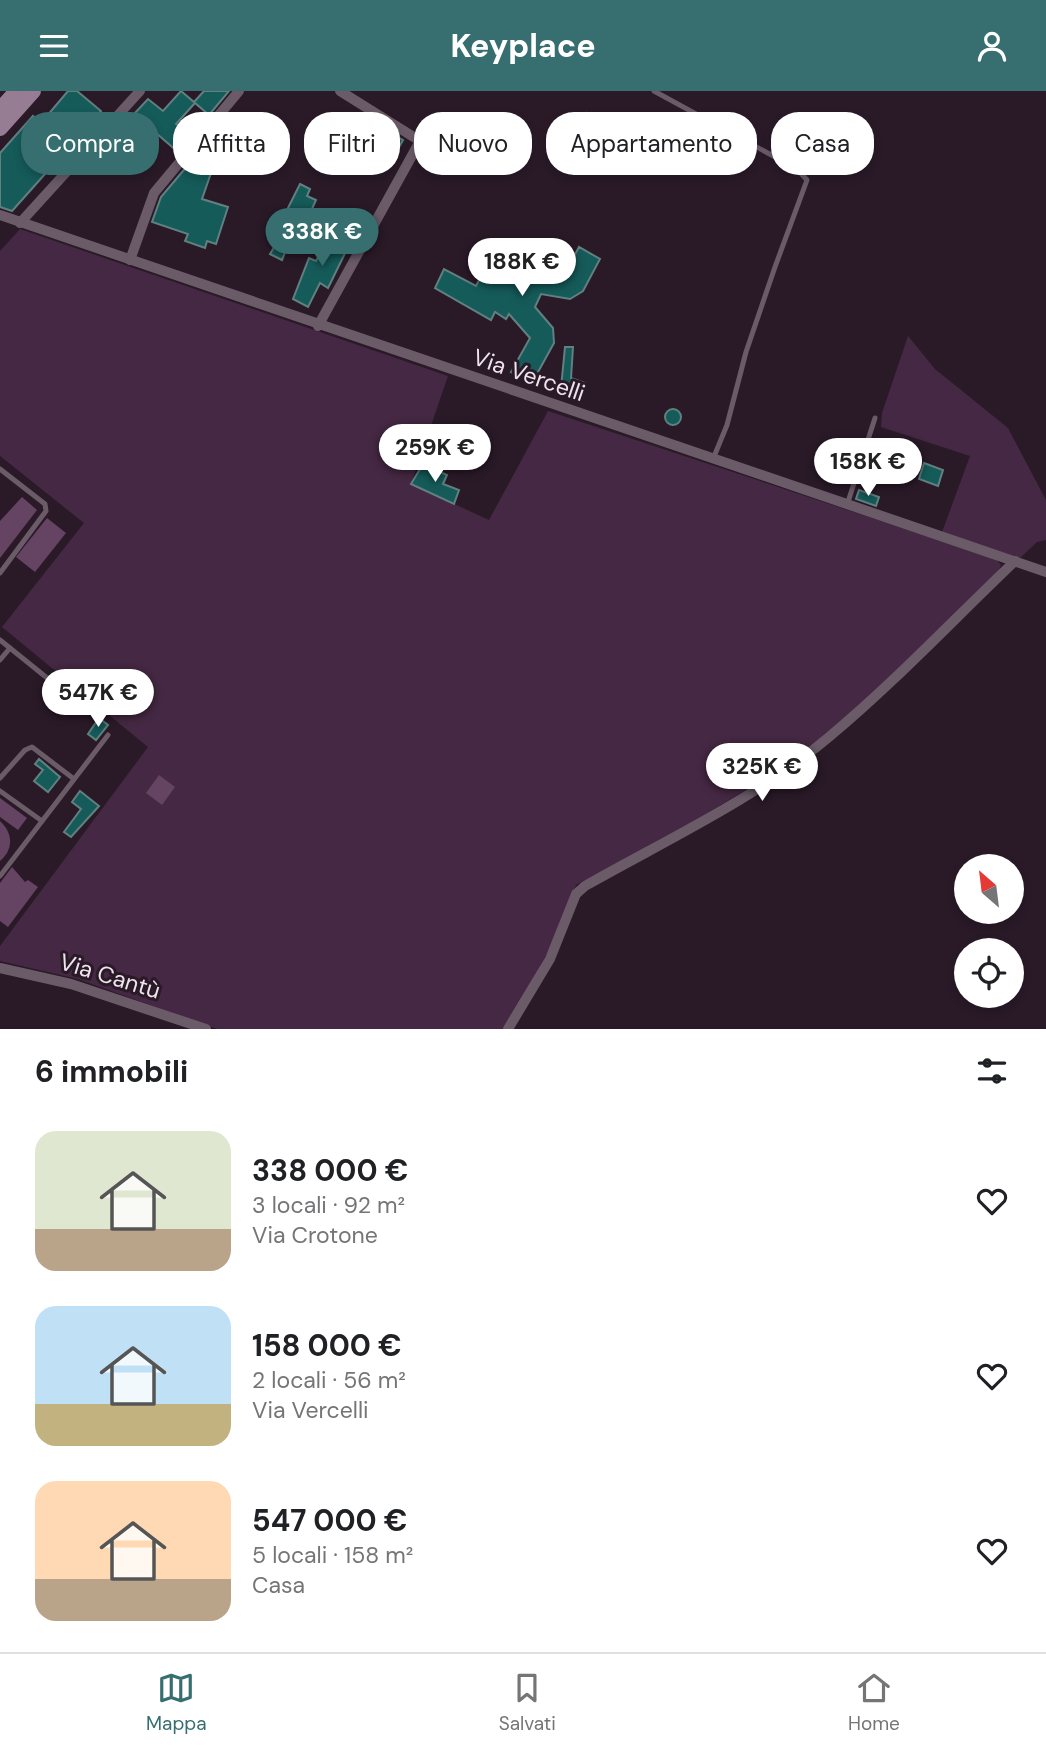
<!DOCTYPE html>
<html lang="it">
<meta charset="utf-8">
<style>
:root{--surface:#fff;--page:#f6f6f6;--text:#202124;--muted:#757577;--line:#e0e0e0;--accent:#376e6f}
body{margin:0;font-family:"DM Sans",sans-serif;background:var(--page);color:var(--text);height:100vh;display:flex;flex-direction:column;font-size:26px;white-space:nowrap}
*{box-sizing:border-box;margin:0}
p{font-size:23px;color:var(--muted)}
.icon{flex:none;width:38px;height:38px;fill:none;stroke:currentColor;stroke-width:2;stroke-linecap:round;stroke-linejoin:round}
.map{position:relative;height:938px;overflow:hidden}
.sheet{display:flex;flex-direction:column;background:var(--surface);flex:1}
.sheet>*{flex:none}
.top-card{position:absolute;left:21px;top:21px;width:1004px;height:63px;display:flex;gap:14px}
.needle{width:46px;rotate:332deg}
.controls{position:absolute;left:954px;top:763px;display:grid;gap:14px}
.controls a{display:grid;place-items:center;width:70px;height:70px;border-radius:50%;background:var(--surface);box-shadow:0 4px 10px #0003;font-size:35px}
.price{position:absolute;translate:-50% -60px;padding:0 16px;border-radius:24px;background:#fff;color:#222;font-size:23px;line-height:46px;filter:drop-shadow(0 2px 4px #0008)}
.price::after{content:'';position:absolute;left:50%;top:42px;width:21px;height:16px;margin-left:-10px;background:inherit;clip-path:polygon(0 0,100% 0,50% 100%)}
.price.current{background:var(--accent);color:#fff}
ul{padding:0;list-style:none}
li{display:flex;align-items:center;gap:21px;height:175px;padding:0 35px}
li span{display:grid;place-items:center;flex:none;width:196px;height:140px;border-radius:21px;color:#555}
li>.icon{margin-inline-start:auto}
span .icon{width:84px;height:84px;fill:#fffc;stroke-width:1}
li b{font-size:30px}
h2{display:flex;justify-content:space-between;align-items:center;height:84px;padding:0 35px;font-size:30px}
.tag{padding:0 24px;border-radius:28px;background:var(--surface);box-shadow:0 4px 10px #0003;font-size:24px;line-height:63px}
.tag.current{background:var(--accent);color:#fff}
header{display:flex;justify-content:space-between;align-items:center;height:91px;padding:0 35px;background:var(--accent);color:#fff;font-size:32px;font-weight:800}
.tabs{display:flex;justify-content:space-around;align-items:center;height:98px;border-top:2px solid var(--line);background:var(--surface);font-size:19px;color:var(--muted)}
.tabs a{display:grid;justify-items:center;gap:4px}
.tabs .current{color:var(--accent)}
.map>svg:first-child{display:block}
.green{fill:#452843}
.water{fill:#654362}
.building{fill:#155b5a;stroke:#61807f;stroke-width:2}
.lines{fill:none;stroke-linecap:round;stroke-linejoin:round}
.lane{stroke:#6b5b69;stroke-width:5}
.street{stroke:#6b5b69;stroke-width:10}
.secondary{stroke:#967d93;stroke-width:16}
.labels{text-anchor:middle;stroke-width:6;stroke-linejoin:round;paint-order:stroke}
.street-label{font-size:23px;fill:#efe4ee;stroke:#2a1a28}
</style>
<header><svg class="icon" aria-label="menu" viewBox="0 0 24 24"><path d="M4 6h16M4 12h16M4 18h16"/></svg>Keyplace<svg class="icon" aria-label="person" viewBox="0 0 24 24"><circle cx="12" cy="8" r="4"/><path d="M4 21q1-7 8-7t8 7"/></svg></header>
<div class="map">
<svg width="1046" height="938" viewBox="0 0 1046 938">
<rect width="100%" height="100%" fill="#2a1a28"/>
<!-- green -->
<g class="green">
<path d="M20 138 448 285 411 393 489 429 548 320 996 468 1001 474 998 482C943 537 889 594 827 642 749 702 663 749 576 794L548 861 504 938H217L78 888 0 870V855L148 656 2 536 84 432 0 365V160Z"/>
<path d="M908 245 935 278 1008 337 1046 409V449L1037 451 1020 467 942 441 970 365 881 336 882 322Z"/>
</g>
<!-- water -->
<g class="water">
<path d="M22 406 37 419 0 467V430Z"/>
<path d="M47 427 66 442 35 481 16 466Z"/>
<path d="M159 684 175 696 162 714 146 702Z"/>
<path d="M0 707 27 727 18 739 0 726Z"/>
<path d="M0 730C13 742 14 758 0 770Z"/>
<path d="M12 776 25 791 28 789 38 796 8 836 0 830V792Z"/>
</g>
<!-- building -->
<g class="building">
<path d="M68 0H77L101 20 74 49 50 56 61 65 12 120 0 116V62L33 25 41 32Z"/>
<path d="M181 0 194 11 204 0H229L209 24 195 12 176 33 191 45 178 61 134 23 148 8 163 20Z"/>
<path d="M587 22 606 35 595 51 576 39Z"/>
<path d="M362 25 403 49 391 71 349 48Z"/>
<path d="M188 74 211 82 202 108 228 116 216 153 207 150 205 157 185 150 188 143 152 131 161 106Z"/>
<path d="M300 93 310 98 307 105 316 109 308 127 304 125 300 133 285 123Z"/>
<path d="M332 140 351 150 328 197 320 192 308 216 293 208 309 167 316 170Z"/>
<path d="M281 145 290 149 282 169 270 163Z"/>
<path d="M511 154 530 163 527 168 537 173V179L564 184 579 156 600 168 583 200 570 208 541 203 535 216 553 237 554 252 532 292 511 281 530 247 509 223 506 228 495 221 491 229 435 197 444 178 476 195 484 180 492 184Z"/>
<path d="M565 256H573L571 287 585 292 582 299 561 297Z"/>
<circle cx="673" cy="326" r="8"/>
<path d="M924 372 943 379 938 395 919 388Z"/>
<path d="M423 373 447 384 443 393 459 399 454 413 411 393Z"/>
<path d="M859 399 879 406 876 415 856 408Z"/>
<path d="M99 627 108 634 96 649 88 643Z"/>
<path d="M39 668 60 686 48 701 34 690 43 679 35 673Z"/>
<path d="M80 700 99 715 71 746 64 741 81 718 72 711Z"/>
</g>
<g class="lines">
<!-- lane -->
<g class="lane">
<path d="M654 0 797 78 807 89 775 176 746 261 727 334 713 368"/>
<path d="M0 378 45 413 46 420 0 482"/>
<path d="M847 414 875 327"/>
<path d="M0 549 62 599"/>
<path d="M0 569 10 557"/>
<path d="M0 687 25 659 32 656 74 688"/>
<path d="M0 700 42 730"/>
<path d="M0 785 108 644"/>
</g>
<!-- street -->
<g class="street">
<path d="M0 124 1046 481"/>
<path d="M20 132 140 0"/>
<path d="M130 169 154 102 239 0"/>
<path d="M318 235 420 50 340 0"/>
<path d="M0 877 71 893 206 938"/>
<path d="M508 938 550 868 576 803 585 795C668 748 755 708 829 646 895 591 953 529 1015 470"/>
</g>
<!-- secondary -->
<g class="secondary">
<path d="M0 19 17 0"/>
<path d="M0 37 33 0"/>
</g>
</g>
<g class="labels">
<!-- street labels -->
<g class="street-label">
<text transform="translate(529 284) rotate(19)" y="8">Via Vercelli</text>
<text transform="translate(110 885) rotate(17)" y="8">Via Cantù</text>
</g>
</g>
</svg>
<div class="controls">
<a><svg class="needle" viewBox="-14 -14 28 28"><path d="M0-13l5 13h-10z" fill="#e53935"/><path d="M0 13l5-13h-10z" fill="#757577"/></svg></a>
<a><svg class="icon" aria-label="locate" viewBox="0 0 24 24"><circle cx="12" cy="12" r="6"/><path d="M12 2v4M12 18v4M2 12h4M18 12h4"/></svg></a>
</div>
<b class="price current" style="left:322px;top:177px">338K €</b>
<b class="price" style="left:522px;top:207px">188K €</b>
<b class="price" style="left:435px;top:393px">259K €</b>
<b class="price" style="left:868px;top:407px">158K €</b>
<b class="price" style="left:98px;top:638px">547K €</b>
<b class="price" style="left:762px;top:712px">325K €</b>
<div class="top-card">
<a class="tag current">Compra</a>
<a class="tag">Affitta</a>
<a class="tag">Filtri</a>
<a class="tag">Nuovo</a>
<a class="tag">Appartamento</a>
<a class="tag">Casa</a>
</div>
</div>
<section class="sheet">
<h2>6 immobili<svg class="icon" aria-label="filters" viewBox="0 0 24 24"><path d="M4 7h16M4 17h16"/><circle cx="9" cy="7" r="2"/><circle cx="15" cy="17" r="2"/></svg></h2>
<ul>
<li><span style="background:linear-gradient(#dfe7d0 70%,#b9a48a 0)"><svg class="icon" aria-label="home" viewBox="0 0 24 24"><path d="M3 11l9-7 9 7M6 9v11h12V9"/></svg></span><div><b>338 000 €</b><p>3 locali · 92 m²</p><p>Via Crotone</p></div><svg class="icon" aria-label="heart" viewBox="0 0 24 24"><path d="M12 20l-8-8c-3-5 5-10 8-4 3-6 11-1 8 4z"/></svg></li>
<li><span style="background:linear-gradient(#bfe0f5 70%,#c2b280 0)"><svg class="icon" aria-label="home" viewBox="0 0 24 24"><path d="M3 11l9-7 9 7M6 9v11h12V9"/></svg></span><div><b>158 000 €</b><p>2 locali · 56 m²</p><p>Via Vercelli</p></div><svg class="icon" aria-label="heart" viewBox="0 0 24 24"><path d="M12 20l-8-8c-3-5 5-10 8-4 3-6 11-1 8 4z"/></svg></li>
<li><span style="background:linear-gradient(#ffd9b3 70%,#b9a48a 0)"><svg class="icon" aria-label="home" viewBox="0 0 24 24"><path d="M3 11l9-7 9 7M6 9v11h12V9"/></svg></span><div><b>547 000 €</b><p>5 locali · 158 m²</p><p>Casa</p></div><svg class="icon" aria-label="heart" viewBox="0 0 24 24"><path d="M12 20l-8-8c-3-5 5-10 8-4 3-6 11-1 8 4z"/></svg></li>
</ul>
</section>
<nav class="tabs">
<a class="current"><svg class="icon" aria-label="map" viewBox="0 0 24 24"><path d="M3 6l6-2 6 2 6-2v14l-6 2-6-2-6 2zM9 4v14M15 6v14"/></svg>Mappa</a>
<a><svg class="icon" aria-label="saved" viewBox="0 0 24 24"><path d="M7 4h10v16l-5-4-5 4z"/></svg>Salvati</a>
<a><svg class="icon" aria-label="home" viewBox="0 0 24 24"><path d="M3 11l9-7 9 7M6 9v11h12V9"/></svg>Home</a>
</nav>
